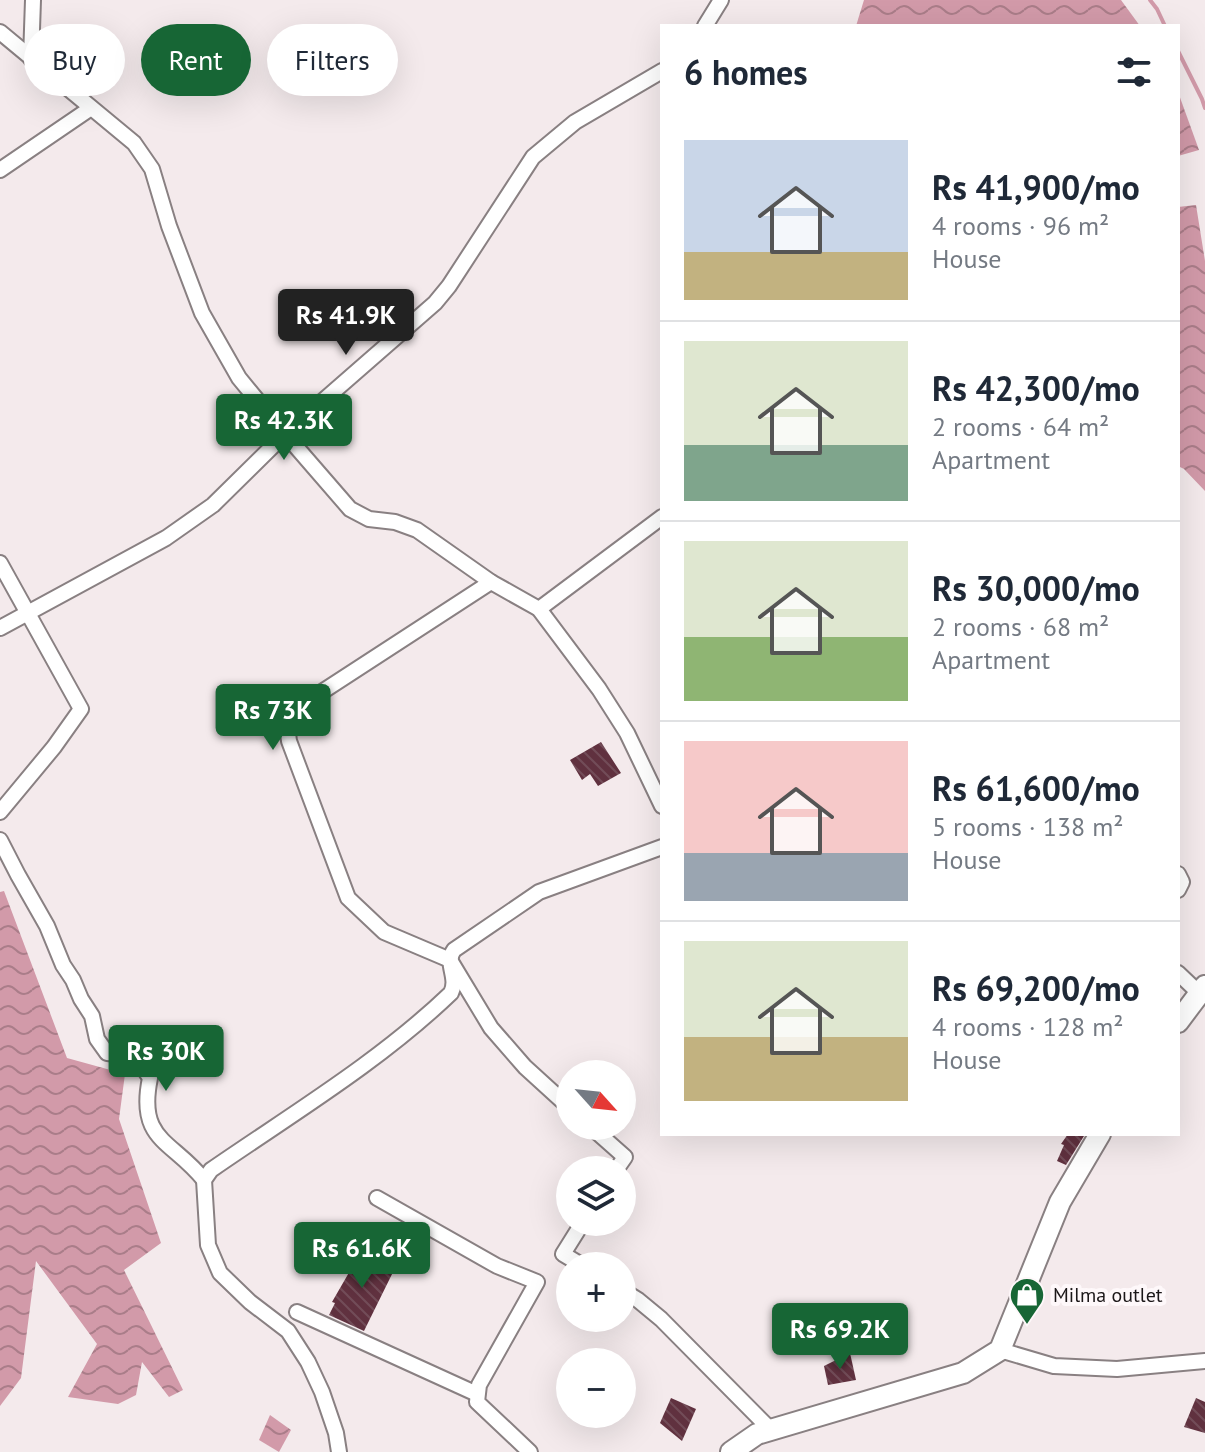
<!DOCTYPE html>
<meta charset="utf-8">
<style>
:root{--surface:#fff;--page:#f6f6f7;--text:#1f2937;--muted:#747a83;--line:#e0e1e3;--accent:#176635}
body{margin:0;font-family:"PT Sans",sans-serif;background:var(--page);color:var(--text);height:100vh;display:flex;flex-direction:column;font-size:30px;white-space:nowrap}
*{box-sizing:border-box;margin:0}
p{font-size:26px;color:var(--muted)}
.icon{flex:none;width:44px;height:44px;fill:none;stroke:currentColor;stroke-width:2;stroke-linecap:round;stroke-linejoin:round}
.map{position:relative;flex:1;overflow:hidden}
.sheet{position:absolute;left:660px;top:24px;width:520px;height:1112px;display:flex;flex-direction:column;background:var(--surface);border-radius:0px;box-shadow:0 8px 32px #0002}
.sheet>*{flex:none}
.banner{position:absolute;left:24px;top:24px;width:516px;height:72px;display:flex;gap:16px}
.needle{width:52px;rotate:117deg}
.fabs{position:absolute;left:556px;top:1060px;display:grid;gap:16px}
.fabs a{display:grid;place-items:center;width:80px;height:80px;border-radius:50%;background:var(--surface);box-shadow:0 8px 32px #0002;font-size:40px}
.price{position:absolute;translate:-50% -68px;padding:0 18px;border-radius:8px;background:var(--accent);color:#fff;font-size:26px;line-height:52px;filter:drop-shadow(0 2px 4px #0008)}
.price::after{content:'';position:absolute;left:50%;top:48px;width:24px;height:18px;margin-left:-12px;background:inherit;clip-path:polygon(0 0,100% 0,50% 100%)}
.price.selected{background:#222;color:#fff}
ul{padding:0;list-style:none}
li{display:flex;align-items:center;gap:24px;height:200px;padding:0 24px}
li+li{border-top:2px solid var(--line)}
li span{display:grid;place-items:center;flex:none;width:224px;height:160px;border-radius:0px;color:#555}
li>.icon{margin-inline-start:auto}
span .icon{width:96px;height:96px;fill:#fffc;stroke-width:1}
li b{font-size:34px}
h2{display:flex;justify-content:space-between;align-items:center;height:96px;padding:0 24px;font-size:34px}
.chip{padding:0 28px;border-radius:36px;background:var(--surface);box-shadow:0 8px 32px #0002;font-size:28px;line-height:72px}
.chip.selected{background:var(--accent);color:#fff}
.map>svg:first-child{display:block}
.water{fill:url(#water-waves)}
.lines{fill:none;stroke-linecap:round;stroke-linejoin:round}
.stream{stroke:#d29aa9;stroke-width:4}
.building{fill:url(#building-back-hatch)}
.street-casing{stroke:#898082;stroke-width:18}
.secondary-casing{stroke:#898082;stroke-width:24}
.street{stroke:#fff;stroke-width:14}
.secondary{stroke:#fff;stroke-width:20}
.labels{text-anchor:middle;stroke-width:8;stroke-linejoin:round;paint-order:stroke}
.poi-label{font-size:20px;fill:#1b1718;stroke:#fef8fa;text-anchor:start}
</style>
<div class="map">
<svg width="1205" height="1452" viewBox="0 0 1205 1452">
<defs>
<pattern id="water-waves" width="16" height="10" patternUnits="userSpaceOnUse" patternTransform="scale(2)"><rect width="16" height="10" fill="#d29aa9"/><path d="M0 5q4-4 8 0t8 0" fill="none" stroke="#aa7d89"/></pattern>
<pattern id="building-back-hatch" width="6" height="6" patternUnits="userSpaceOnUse" patternTransform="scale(2)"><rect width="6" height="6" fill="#60313f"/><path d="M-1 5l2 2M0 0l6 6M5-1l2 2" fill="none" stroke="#724c58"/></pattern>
</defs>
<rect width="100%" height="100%" fill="#f4eaec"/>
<!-- water -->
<g class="water">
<path d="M864 0H1121L1140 26H856Z"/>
<path d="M1178 92 1199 150 1178 156Z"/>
<path d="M1196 205 1205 261V491L1184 469 1178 466V207Z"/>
<path d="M4 891 67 1058 125 1074 119 1119 161 1243 124 1270 183 1390 169 1397 142 1362 136 1395 118 1404 68 1397 97 1344 36 1261 21 1378 0 1406V892Z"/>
<path d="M270 1415 291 1430 279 1452 259 1440Z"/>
</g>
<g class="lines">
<!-- stream -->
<g class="stream">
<path d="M1150 0 1157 9 1165 26"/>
<path d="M1178 51 1202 99 1205 108"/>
</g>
</g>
<!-- building -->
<g class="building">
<path d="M601 742 621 773 598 786 590 774 582 780 570 760Z"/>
<path d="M1068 1134H1079L1084 1136 1066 1165 1057 1161 1064 1145 1061 1144Z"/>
<path d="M362 1250 396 1266 364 1331 329 1315 335 1303 332 1302Z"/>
<path d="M850 1353 856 1380 828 1385 824 1366Z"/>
<path d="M671 1398 696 1409 682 1441 660 1423Z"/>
<path d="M1196 1398 1205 1402V1433L1184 1427Z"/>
</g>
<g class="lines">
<defs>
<g id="street">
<path d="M705 26 721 0"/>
<path d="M0 32 134 143 152 169 169 226 202 313 239 378 285 434 350 509 369 519 395 522 417 530 491 582 539 609 599 689 627 733 662 806"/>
<path d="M31 59 33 0"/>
<path d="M0 170 91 108"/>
<path d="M0 563 81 709 54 747 0 812"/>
<path d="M491 582 291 712 287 725 289 741 348 898 384 932 450 960 491 1028 525 1067 570 1108"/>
<path d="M539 609 662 517"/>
<path d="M0 628 166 538 213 505 285 434 435 303 449 286 533 157 575 122 662 71"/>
<path d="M0 840 18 875 47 926 63 965 73 980 81 999 92 1016 97 1039 107 1053C130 1055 138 1058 150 1078 137 1141 172 1140 204 1180"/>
<path d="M1178 874 1182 882 1178 890"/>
<path d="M1178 973 1199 993"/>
<path d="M590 1126 625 1157 616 1170"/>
<path d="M377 1198 497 1266 537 1282 479 1385 477 1402 530 1452"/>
<path d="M583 1266 563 1254 583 1222"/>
<path d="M622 1290 638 1300 661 1319 771 1430"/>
<path d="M297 1312 477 1394"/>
<path d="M1000 1350 1054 1366 1117 1369 1205 1361"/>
<path d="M339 1452 336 1433 322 1392 308 1362 288 1331 250 1302 220 1273 208 1245 204 1180 211 1170C292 1114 379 1062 451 993 459 977 444 964 454 950L539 892 662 847"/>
</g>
<g id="secondary">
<path d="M1178 1022 1205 986"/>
<path d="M731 1452 757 1434 963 1373 1000 1350 1060 1202 1100 1134"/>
</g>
</defs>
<!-- street casing -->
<use href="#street" class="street-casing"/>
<!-- secondary casing -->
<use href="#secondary" class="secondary-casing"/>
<!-- street -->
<use href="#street" class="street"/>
<!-- secondary -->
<use href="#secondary" class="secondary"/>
</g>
<!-- icons -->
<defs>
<symbol id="shop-pin" viewBox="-11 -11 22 30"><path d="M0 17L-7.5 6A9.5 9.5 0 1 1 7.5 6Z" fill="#176635" stroke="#fef8fa"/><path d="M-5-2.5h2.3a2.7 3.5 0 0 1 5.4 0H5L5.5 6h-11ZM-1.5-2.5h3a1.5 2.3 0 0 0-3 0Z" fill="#fff"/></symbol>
</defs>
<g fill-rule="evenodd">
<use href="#shop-pin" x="1007" y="1275" width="40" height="54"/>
</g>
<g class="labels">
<!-- poi labels -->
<g class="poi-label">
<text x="1053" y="1302">Milma outlet</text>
</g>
</g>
</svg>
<div class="fabs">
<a><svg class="needle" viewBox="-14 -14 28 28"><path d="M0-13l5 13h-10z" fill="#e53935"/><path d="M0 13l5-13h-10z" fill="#747a83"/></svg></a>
<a><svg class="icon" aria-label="layers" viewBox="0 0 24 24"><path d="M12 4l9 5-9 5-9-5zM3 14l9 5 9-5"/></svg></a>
<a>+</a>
<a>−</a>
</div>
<b class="price selected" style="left:346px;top:357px">Rs 41.9K</b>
<b class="price" style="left:284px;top:462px">Rs 42.3K</b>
<b class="price" style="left:273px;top:752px">Rs 73K</b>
<b class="price" style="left:166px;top:1093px">Rs 30K</b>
<b class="price" style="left:362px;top:1290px">Rs 61.6K</b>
<b class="price" style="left:840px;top:1371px">Rs 69.2K</b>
<div class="banner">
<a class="chip">Buy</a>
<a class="chip selected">Rent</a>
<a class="chip">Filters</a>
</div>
<section class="sheet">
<h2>6 homes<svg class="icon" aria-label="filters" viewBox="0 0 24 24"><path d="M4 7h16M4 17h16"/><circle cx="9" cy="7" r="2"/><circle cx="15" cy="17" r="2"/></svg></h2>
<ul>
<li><span style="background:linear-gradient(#c9d6e8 70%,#c2b280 0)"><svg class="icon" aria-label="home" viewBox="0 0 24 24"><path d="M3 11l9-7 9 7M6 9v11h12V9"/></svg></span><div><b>Rs 41,900/mo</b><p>4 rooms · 96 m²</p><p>House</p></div></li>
<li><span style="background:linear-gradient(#dfe7d0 65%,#7fa58c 0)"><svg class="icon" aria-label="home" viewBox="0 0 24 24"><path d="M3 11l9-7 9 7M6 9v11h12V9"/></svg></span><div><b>Rs 42,300/mo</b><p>2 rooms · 64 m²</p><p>Apartment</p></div></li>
<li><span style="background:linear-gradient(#dfe7d0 60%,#8fb573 0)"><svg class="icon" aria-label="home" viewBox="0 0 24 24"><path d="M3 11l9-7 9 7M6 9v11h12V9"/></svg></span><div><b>Rs 30,000/mo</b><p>2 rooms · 68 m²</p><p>Apartment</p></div></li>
<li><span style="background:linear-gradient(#f6c9c9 70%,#9aa5b1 0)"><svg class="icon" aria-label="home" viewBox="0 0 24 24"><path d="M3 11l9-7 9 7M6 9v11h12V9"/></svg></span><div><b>Rs 61,600/mo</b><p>5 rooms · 138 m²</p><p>House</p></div></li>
<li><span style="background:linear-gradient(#dfe7d0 60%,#c2b280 0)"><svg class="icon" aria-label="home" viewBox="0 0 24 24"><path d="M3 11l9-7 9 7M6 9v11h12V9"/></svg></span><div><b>Rs 69,200/mo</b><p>4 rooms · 128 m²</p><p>House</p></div></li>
</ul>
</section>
</div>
